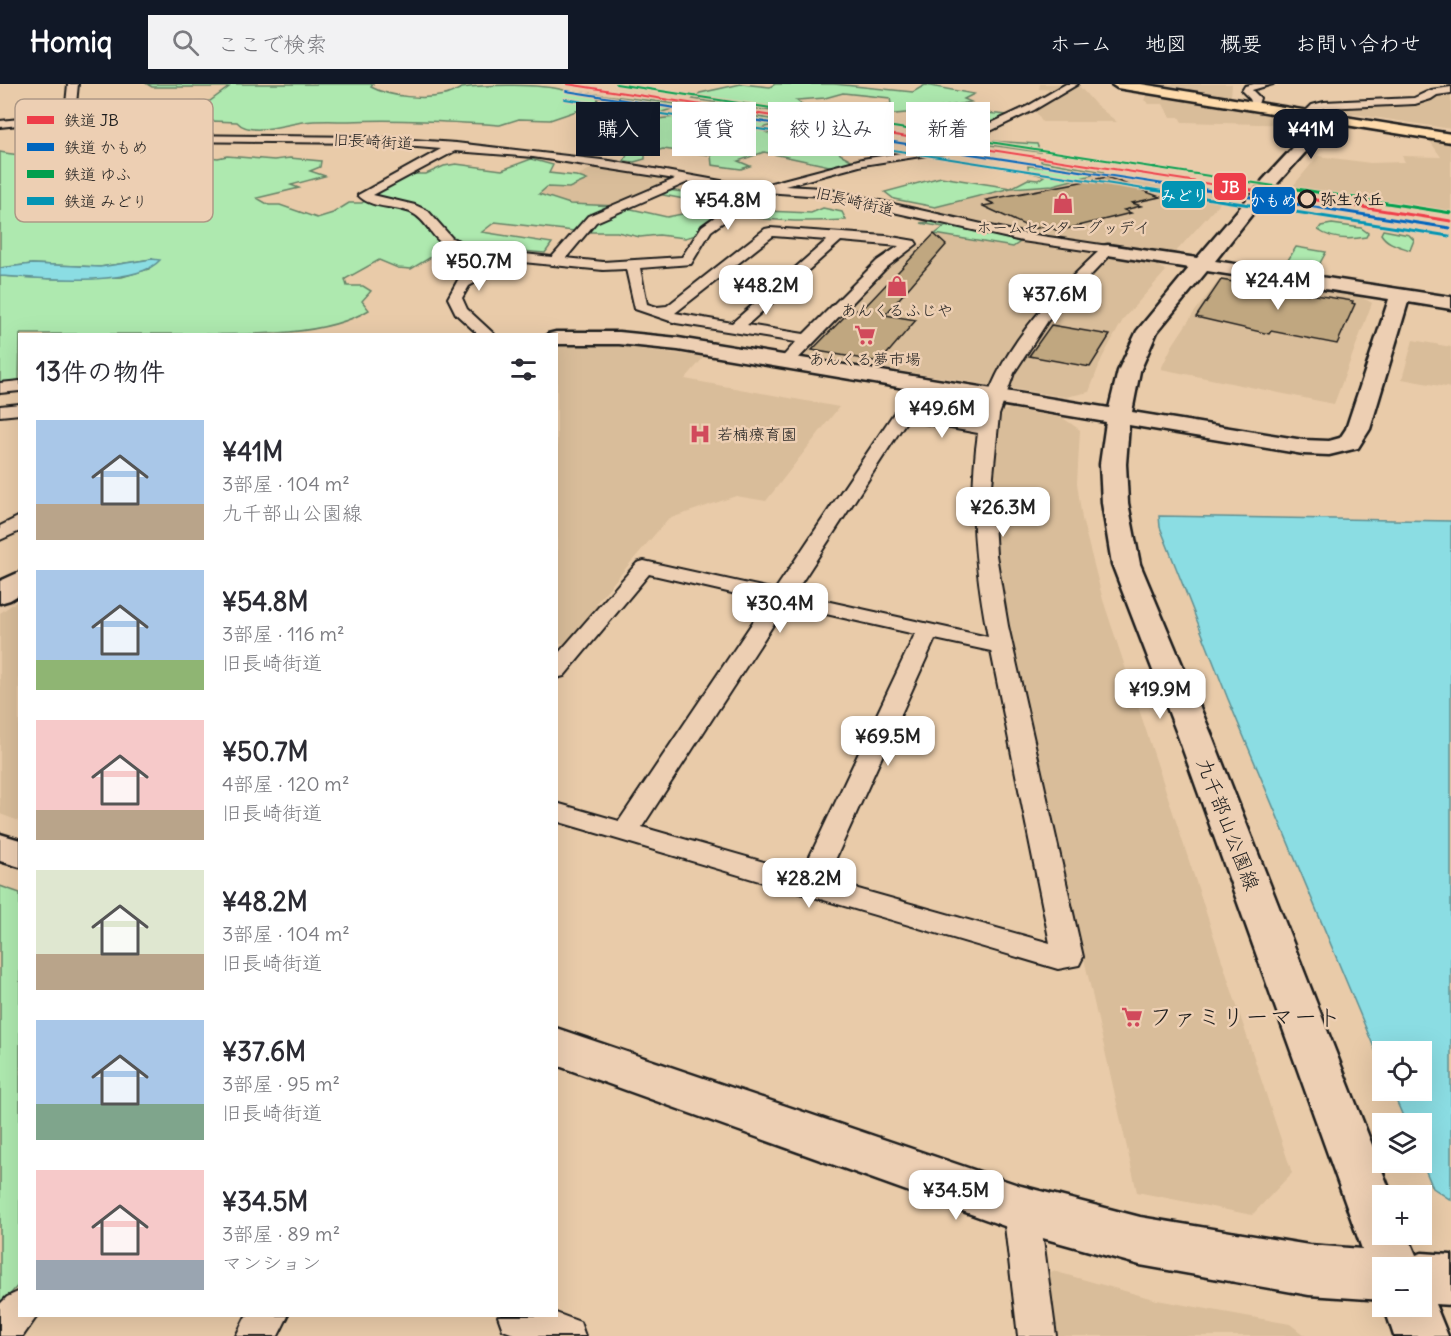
<!DOCTYPE html>
<html lang="ja">
<meta charset="utf-8">
<style>
:root{--surface:#fff;--page:#f2f2f3;--text:#2b2b33;--muted:#7c7c81;--accent:#111827}
body{margin:0;font-family:Delius,"Klee One",sans-serif;background:var(--page);color:var(--text);height:100vh;display:flex;flex-direction:column;font-size:22px;white-space:nowrap}
*{box-sizing:border-box;margin:0}
p{font-size:20px;color:var(--muted)}
.icon{flex:none;width:33px;height:33px;fill:none;stroke:currentColor;stroke-width:2;stroke-linecap:round;stroke-linejoin:round}
.map{position:relative;flex:1;overflow:hidden}
.drawer{position:absolute;left:18px;top:249px;width:540px;height:984px;display:flex;flex-direction:column;background:var(--surface);border-radius:0px;box-shadow:0 6px 24px #0002}
.drawer>*{flex:none}
.guide{position:absolute;left:576px;top:18px;width:570px;height:54px;display:flex;gap:12px}
.buttons{position:absolute;left:1372px;top:957px;display:grid;gap:12px}
.buttons a{display:grid;place-items:center;width:60px;height:60px;border-radius:0px;background:var(--surface);box-shadow:0 6px 24px #0002;font-size:30px}
.price{position:absolute;translate:-50% -51px;padding:0 14px;border-radius:12px;background:#fff;color:#222;font-size:20px;line-height:39px;filter:drop-shadow(0 2px 3px #0008)}
.price::after{content:'';position:absolute;left:50%;top:36px;width:18px;height:14px;margin-left:-9px;background:inherit;clip-path:polygon(0 0,100% 0,50% 100%)}
.price.selected{background:var(--accent);color:#fff}
ul{padding:0;list-style:none}
li{display:flex;align-items:center;gap:18px;height:150px;padding:0 18px}
li span{display:grid;place-items:center;flex:none;width:168px;height:120px;border-radius:0px;color:#555}
li>.icon{margin-inline-start:auto}
span .icon{width:72px;height:72px;fill:#fffc;stroke-width:1}
li b{font-size:26px}
h2{display:flex;justify-content:space-between;align-items:center;height:72px;padding:0 18px;font-size:26px}
.pill{padding:0 21px;border-radius:0px;background:var(--surface);box-shadow:0 6px 24px #0002;font-size:21px;line-height:54px}
.pill.selected{background:var(--accent);color:#fff}
header{display:flex;align-items:center;gap:36px;box-sizing:border-box;height:84px;padding:0 30px;background:var(--accent);color:#fff}
header strong{font-size:28px}
nav{display:flex;gap:33px;margin-inline-start:auto;font-size:21px}
.search{width:420px;height:54px;background:var(--page);display:flex;align-items:center;gap:15px;box-sizing:border-box;padding:0 21px;border-radius:0px;color:var(--muted);font-size:22px}
.map>svg:first-child{display:block}
.built{fill:#d9bd9a}
.green{fill:#aee9af;stroke:#658266;stroke-width:1.5;fill-rule:evenodd}
.water{fill:#8bdde3;stroke:#5f9093;stroke-width:1.5}
.building{fill:#c0a780;stroke:#1c1c1c;stroke-width:1.5}
.lines{fill:none;stroke-linecap:round;stroke-linejoin:round}
.secondary-tunnel-far1{stroke:#c0a88d;stroke-width:14;stroke-dasharray:14 8;stroke-linecap:butt}
.secondary-tunnel{stroke:#c0a88d;stroke-width:18;stroke-dasharray:18 9;stroke-linecap:butt}
.street-casing{stroke:#1c1c1c;stroke-width:4}
.secondary-casing{stroke:#1c1c1c;stroke-width:5}
.highway-casing{stroke:#1c1c1c;stroke-width:5}
.street{fill:#edcfb3;fill-rule:evenodd}
.secondary{fill:#edcfb3;fill-rule:evenodd}
.highway{fill:#fedbac;fill-rule:evenodd}
.rail-1-far1-casing{stroke:#edcfb3;stroke-width:4.5}
.rail-1-casing{stroke:#edcfb3;stroke-width:5}
.rail-2-far1-casing{stroke:#edcfb3;stroke-width:4.5}
.rail-2-casing{stroke:#edcfb3;stroke-width:5}
.rail-3-far1-casing{stroke:#edcfb3;stroke-width:4.5}
.rail-3-casing{stroke:#edcfb3;stroke-width:5}
.rail-4-far1-casing{stroke:#edcfb3;stroke-width:4.5}
.rail-4-casing{stroke:#edcfb3;stroke-width:5}
.rail-1-far1{stroke:#ee3d49;stroke-width:2}
.rail-1{stroke:#ee3d49;stroke-width:3}
.rail-2-far1{stroke:#0065bd;stroke-width:2}
.rail-2{stroke:#0065bd;stroke-width:3}
.rail-3-far1{stroke:#019f4e;stroke-width:2}
.rail-3{stroke:#019f4e;stroke-width:3}
.rail-4-far1{stroke:#0494b3;stroke-width:2}
.rail-4{stroke:#0494b3;stroke-width:3}
.stop-dot{fill:#edcfb3;stroke:#1c1c1c;stroke-width:3}
.labels{text-anchor:middle;stroke-width:5;stroke-linejoin:round;paint-order:stroke}
.far-street-label{font-size:16px;fill:#1c1c1c;stroke:#edcfb3}
.far-stop-label{font-size:16px;font-weight:bold;fill:#1c1c1c;stroke:#edcfb3;text-anchor:start}
.far-poi-label{font-size:16px;fill:#1c1c1c;stroke:#edcfb3}
.street-label{font-size:20px;fill:#1c1c1c;stroke:#edcfb3}
.near-poi-label{font-size:24px;fill:#1c1c1c;stroke:#edcfb3;text-anchor:start}
.key{fill:#edcfb3;stroke:#ae9986;stroke-width:1.5}
.key-label{font-size:16px;fill:#1c1c1c}
.line-badge{stroke:#edcfb3;stroke-width:2}
.badge-label{font-size:16px;text-anchor:middle;font-weight:bold;fill:#fff}
</style>
<header>
<strong>Homiq</strong>
<div class="search"><svg class="icon" aria-label="search" viewBox="0 0 24 24"><circle cx="10" cy="10" r="6"/><path d="M15 15l6 6"/></svg>ここで検索</div>
<nav><a>ホーム</a><a>地図</a><a>概要</a><a>お問い合わせ</a></nav>
</header>
<div class="map">
<svg width="1451" height="1252" viewBox="0 0 1451 1252">
<rect width="100%" height="100%" fill="#e9cba9"/>
<filter id="ink" filterUnits="userSpaceOnUse"><feTurbulence type="fractalNoise" baseFrequency=".0167" numOctaves="2"/><feDisplacementMap in="SourceGraphic" scale="12" xChannelSelector="R" yChannelSelector="G"/><feConvolveMatrix kernelMatrix="1 2 1 2 8 2 1 2 1" color-interpolation-filters="sRGB"/></filter>
<g filter="url(#ink)">
<!-- built -->
<g class="built">
<path d="M1040 0H1069L1080 3 1095 20 1117 38H1042L1035 26 1038 18 1055 6 1039 5Z"/>
<path d="M1157 0H1232L1231 12Z"/>
<path d="M1147 10 1292 32 1304 37 1301 41 1182 38 1179 33H1170L1163 20H1149L1144 16Z"/>
<path d="M1451 10V45L1320 25 1325 23 1411 18Z"/>
<path d="M1427 53 1451 57V128L1293 102 1318 72 1370 79 1405 78 1402 72 1441 73Z"/>
<path d="M601 80 681 95 618 122 570 120 538 110 547 103 569 104 586 96 576 92Z"/>
<path d="M1104 88 1228 110 1172 172 1016 149 935 130V123L1011 104 1053 101Z"/>
<path d="M935 150 1013 163 1020 158 1095 170 1030 235 1012 263 995 299 989 301 803 271 889 183Z"/>
<path d="M1116 173 1156 180 1166 187 1124 234 1102 274 1089 308 1066 313 1014 305 1010 302 1044 239 1081 198 1108 174Z"/>
<path d="M1239 193 1356 210 1372 219 1334 320 1161 285 1172 262 1193 230 1220 195Z"/>
<path d="M1413 256 1451 263V304L1402 295Z"/>
<path d="M557 261H606L704 273 685 295 839 323 766 417 736 412 668 435 596 519 601 520 566 561 557 559Z"/>
<path d="M1010 325 1063 334 1080 346 1077 399 1082 435 1103 516 1292 1089 1252 1131 1137 1108 1002 513 993 465 992 391 996 348 1002 327Z"/>
<path d="M19 516V737L0 730V529Z"/>
<path d="M1053 1187 1157 1216 1290 1240 1305 1252H1051L1042 1191Z"/>
</g>
<!-- green -->
<g class="green">
<path d="M147 0H373L371 3C390 13 424 16 445 11 451 10 456 6 462 4 489 0 539 0 564 6L685 21 649 32 602 27 611 23V16L598 14 597 20 550 36 519 35 500 41C449 38 399 35 349 37 334 37 318 36 303 38 286 40 250 53 237 38L212 37 180 51 174 50 175 45 153 43 158 41 183 43 202 32V27L182 23 144 32 143 41 135 42 132 38 122 35 186 20 210 17 229 3H152Z"/>
<path d="M741 0 770 3 775 0H834L913 8 925 1 974 10 964 15 971 18 917 28 830 36 693 15 700 9ZM843 9 890 14 891 20 866 23 847 21 805 23 796 16 825 14Z"/>
<path d="M716 27 846 46 843 50C828 50 815 50 800 48 780 45 781 37 759 45L779 54 837 63 840 70 855 78 834 83 764 68 738 77 750 82 741 85 712 81 711 71 663 65 645 70V75L634 78 624 77 633 59 650 46 627 42C656 31 687 35 716 27Z"/>
<path d="M986 29 1008 31 960 53 911 47 922 42 916 35 955 33Z"/>
<path d="M974 56 1037 60 1040 68 969 58Z"/>
<path d="M99 66 132 69 165 66 193 67 200 72 218 74 227 72 274 76 290 74 321 77 320 83 310 87 325 92 291 101 299 104 257 114 269 121H280L317 134 333 129 349 119H362L374 108 409 90H426L444 82 456 80 502 86 531 75 553 81 549 89 576 92 587 96 569 104 547 103 539 110 570 120 618 122 667 133 697 127 708 128 715 121 658 110 668 106 729 114 737 119 723 125 719 131 696 151 685 154 659 151 640 153 617 148H583L495 138 482 148 552 159 545 169 485 164 461 159 443 166 411 185 398 184 379 176 345 195 347 202H363L371 207 362 217 369 226C319 256 234 250 176 250 124 250 72 250 20 250L19 297 0 299V192L57 195 122 193 149 185 152 175 100 183 32 180 0 184V68C34 75 65 69 99 66Z"/>
<path d="M1041 77 1104 88 1053 101 1011 104 935 123 894 115 885 108 941 93 1011 104 1028 95 1038 96 1044 92 1028 88V82L1042 83Z"/>
<path d="M757 122 766 127 811 129 823 124 842 128 846 136C811 138 773 138 739 131L742 126Z"/>
<path d="M939 137 1020 158 1013 163 935 150 944 143 920 139Z"/>
<path d="M1332 140 1361 144 1368 149 1366 153C1349 156 1332 156 1318 146L1321 142Z"/>
<path d="M1383 146 1409 151 1414 156 1410 166C1399 162 1387 160 1381 150Z"/>
<path d="M1296 163 1326 168 1314 190 1296 187 1285 181Z"/>
<path d="M0 802 20 809V1199L0 1222Z"/>
</g>
<!-- water -->
<g class="water">
<path d="M152 175 160 176C136 204 35 194 0 192V184L32 180 100 183Z"/>
<path d="M1159 432 1451 437V1116L1433 1104 1422 1078V1040L1406 1039 1392 1007 1422 1006V968H1383V985L1228 615 1160 443Z"/>
</g>
<!-- building -->
<g class="building">
<path d="M1107 93 1160 113 1132 119 1141 122 1124 126 1131 129 1058 147 1047 142 1033 145 983 122 994 120 986 116Z"/>
<path d="M934 150 946 161 885 231 916 236 880 278 812 266 852 225 861 227Z"/>
<path d="M1221 196 1353 217 1352 219 1355 220 1337 260 1271 247 1269 250 1196 233Z"/>
<path d="M1051 241 1110 251 1090 283 1029 272Z"/>
</g>
<g class="lines">
<!-- secondary-tunnel-far1 -->
<path class="secondary-tunnel-far1" d="M1263 107 1269 99"/>
<!-- secondary-tunnel -->
<path class="secondary-tunnel" d="M1256 115 1264 105"/>
<defs>
<g id="street">
<path d="M68 0H78L76 20 79 30 100 41 172 51 369 53 456 59 610 77 732 99 764 101 862 75 940 63 1028 22 1066 0H1078L1034 26 947 68 863 81 785 102 822 104 1022 149 1108 162 1115 166 1049 235 1014 289 999 331 992 401 996 471 1008 542 1083 873 1079 881 1058 885 556 737V719L619 737 767 517 649 490 564 592 556 594V572L637 479 644 477 775 506 896 326 902 325 980 338C995 269 1048 215 1098 168L1022 157 822 112 765 108 711 147 691 180 640 184 647 220 657 223 667 222 765 145 770 144 886 152 915 157 917 160 887 183 792 281 786 283 778 278 796 258 676 239 635 225 626 185 603 186 513 177 469 202 462 214 467 225 494 250H478L456 230 448 214 458 196 496 175C479 173 458 170 443 160 430 151 426 135 410 128 393 121 371 125 358 111L441 65 369 59 172 57 98 47 73 35 0 43V37L68 30 66 20ZM455 67 533 73 675 95 588 132 552 173 478 165 452 154 428 127 415 121 373 111ZM688 98 751 107 702 142 682 173 603 178 566 174 596 138ZM773 152 827 156 732 239 675 229ZM841 157 899 162 877 177 804 250 747 241ZM907 336 978 349C968 417 975 486 988 553L794 510ZM786 521 915 550 802 789 642 743ZM935 555 991 567 1050 859 826 796Z"/>
<path d="M1254 0H1273L1252 6 1260 14 1258 20H1252L1250 15 1242 7 1245 2Z"/>
<path d="M1451 3V9L1437 11 1431 15 1415 20 1324 24 1311 30 1306 27 1312 21 1324 18 1414 14 1431 6Z"/>
<path d="M20 297V307L0 309V299Z"/>
<path d="M20 320V330L0 332V322Z"/>
<path d="M20 432V447L0 456V442Z"/>
<path d="M1021 1108 1034 1113 1039 1125 1056 1252H1018L1003 1125 1008 1113Z"/>
<path d="M20 1207V1232H37L23 1252H0V1220L7 1213Z"/>
<path d="M556 1229 580 1238 585 1252H519L503 1246 498 1232H556Z"/>
<path d="M246 1232H288L278 1252H236Z"/>
</g>
<g id="secondary">
<path d="M1332 26 1337 27 1339 30 1337 33 1275 102H1263L1261 99 1263 96 1327 27Z"/>
<path d="M1256 110 1264 115 1215 177 1451 213V225L1408 218 1370 345 1358 364 1329 371 1303 370 1129 341 1126 380 1128 419 1140 480 1212 652 1392 1112H1383V1150H1407L1416 1171 1422 1169 1451 1171V1221L1435 1220 1448 1252H1394L1384 1222H1422V1184H1383V1216L1309 1211 1140 1181 1021 1148 556 981V944L1021 1102 1140 1133 1309 1161 1362 1165 1178 652 1112 480 1102 419 1100 380 1106 338 678 266 619 260H556V250H548L556 248H619L678 254 1109 324 1118 287 1137 247 1189 184 1108 171 1102 170 1099 166 1102 162 1108 161 1197 174 1250 112ZM1207 187 1389 215 1346 345 1340 354 1329 357 1303 356 1132 328 1140 287 1157 248Z"/>
<path d="M20 488V510L10 516 0 519V497Z"/>
<path d="M0 750 20 756V783L0 777Z"/>
</g>
<path id="highway" d="M1111 0H1141L1451 50V58L1117 4Z"/>
</defs>
<!-- street casing -->
<use href="#street" class="street-casing"/>
<!-- secondary casing -->
<use href="#secondary" class="secondary-casing"/>
<!-- highway casing -->
<use href="#highway" class="highway-casing"/>
<!-- street -->
<use href="#street" class="street"/>
<!-- secondary -->
<use href="#secondary" class="secondary"/>
<!-- highway -->
<use href="#highway" class="highway"/>
<defs>
<path id="rail-1-far1" d="M567 0 1255 107"/>
<path id="rail-1" d="M1246 105 1451 137"/>
<path id="rail-2-far1" d="M566 7 1209 107"/>
<path id="rail-2" d="M1199 105 1450 144"/>
<path id="rail-3-far1" d="M616 0 1306 107"/>
<path id="rail-3" d="M1297 105 1451 129"/>
<path id="rail-4-far1" d="M565 15 1157 107"/>
<path id="rail-4" d="M1147 105 1449 152"/>
</defs>
<!-- rail-1-far1 casing -->
<use href="#rail-1-far1" class="rail-1-far1-casing"/>
<!-- rail-1 casing -->
<use href="#rail-1" class="rail-1-casing"/>
<!-- rail-2-far1 casing -->
<use href="#rail-2-far1" class="rail-2-far1-casing"/>
<!-- rail-2 casing -->
<use href="#rail-2" class="rail-2-casing"/>
<!-- rail-3-far1 casing -->
<use href="#rail-3-far1" class="rail-3-far1-casing"/>
<!-- rail-3 casing -->
<use href="#rail-3" class="rail-3-casing"/>
<!-- rail-4-far1 casing -->
<use href="#rail-4-far1" class="rail-4-far1-casing"/>
<!-- rail-4 casing -->
<use href="#rail-4" class="rail-4-casing"/>
<!-- rail-1-far1 -->
<use href="#rail-1-far1" class="rail-1-far1"/>
<!-- rail-1 -->
<use href="#rail-1" class="rail-1"/>
<!-- rail-2-far1 -->
<use href="#rail-2-far1" class="rail-2-far1"/>
<!-- rail-2 -->
<use href="#rail-2" class="rail-2"/>
<!-- rail-3-far1 -->
<use href="#rail-3-far1" class="rail-3-far1"/>
<!-- rail-3 -->
<use href="#rail-3" class="rail-3"/>
<!-- rail-4-far1 -->
<use href="#rail-4-far1" class="rail-4-far1"/>
<!-- rail-4 -->
<use href="#rail-4" class="rail-4"/>
</g>
</g>
<!-- icons -->
<defs>
<symbol id="shop-bare" viewBox="-9 -9 18 18"><path d="M-5-2.5h2.3a2.7 3.5 0 0 1 5.4 0H5L5.5 6h-11ZM-1.5-2.5h3a1.5 2.3 0 0 0-3 0Z" fill="#d1495b" stroke="#edcfb3" stroke-width="2.5" paint-order="stroke"/></symbol>
<symbol id="supermarket-bare" viewBox="-9 -9 18 18"><path d="M-6-5.5h2.5l.6 2H6L4.5 2H-2.5L-4.4-4H-6ZM-1.5 3.2a1.3 1.3 0 1 0 .1 0ZM3 3.2a1.3 1.3 0 1 0 .1 0Z" fill="#d1495b" stroke="#edcfb3" stroke-width="2.5" paint-order="stroke"/></symbol>
<symbol id="hospital-bare" viewBox="-9 -9 18 18"><path d="M-5-5h3v3.5h4V-5h3V5h-3V1.5h-4V5h-3Z" fill="#d1495b" stroke="#edcfb3" stroke-width="2.5" paint-order="stroke"/></symbol>
</defs>
<g fill-rule="evenodd">
<use href="#shop-bare" x="1048" y="104" width="30" height="30"/>
<use href="#shop-bare" x="882" y="187" width="30" height="30"/>
<use href="#supermarket-bare" x="850" y="236" width="30" height="30"/>
<use href="#hospital-bare" x="685" y="335" width="30" height="30"/>
<use href="#supermarket-bare" x="1117" y="918" width="30" height="30"/>
</g>
<!-- markers -->
<circle class="stop-dot" cx="1307" cy="115" r="8"/>
<g class="labels">
<!-- far-street labels -->
<g class="far-street-label">
<text transform="translate(373 57) rotate(3)" y="6">旧長崎街道</text>
<text transform="translate(855 117) rotate(13)" y="6">旧長崎街道</text>
</g>
<!-- far-stop labels -->
<g class="far-stop-label">
<text x="1320" y="121">弥生が丘</text>
</g>
<!-- far-poi labels -->
<g class="far-poi-label">
<text x="1063" y="149">ホームセンターグッデイ</text>
<text x="897" y="232">あんくるふじや</text>
<text x="865" y="281">あんくる夢市場</text>
<text x="717" y="356" text-anchor="start">若楠療育園</text>
</g>
<!-- street labels -->
<g class="street-label">
<text transform="translate(1228 740) rotate(69)" y="7">九千部山公園線</text>
</g>
<!-- near-poi labels -->
<g class="near-poi-label">
<text x="1149" y="941">ファミリーマート</text>
</g>
</g>
<!-- legend -->
<rect x="15" y="15" width="198" height="123" rx="9" class="key"/>
<rect x="27" y="32" width="27" height="8" fill="#ee3d49"/>
<rect x="27" y="59" width="27" height="8" fill="#0065bd"/>
<rect x="27" y="86" width="27" height="8" fill="#019f4e"/>
<rect x="27" y="113" width="27" height="8" fill="#0494b3"/>
<g class="key-label">
<text x="64" y="42">鉄道 JB</text>
<text x="64" y="69">鉄道 かもめ</text>
<text x="64" y="96">鉄道 ゆふ</text>
<text x="64" y="123">鉄道 みどり</text>
</g>
<g class="line-badge">
<rect x="1213" y="88" width="34" height="29" rx="6" fill="#ee3d49"/>
<rect x="1161" y="96" width="45" height="29" rx="6" fill="#0494b3"/>
<rect x="1251" y="102" width="45" height="29" rx="6" fill="#0065bd"/>
</g>
<g class="badge-label">
<text x="1230" y="109">JB</text>
<text x="1184" y="117">みどり</text>
<text x="1273" y="122">かもめ</text>
</g>
</svg>
<div class="buttons">
<a><svg class="icon" aria-label="locate" viewBox="0 0 24 24"><circle cx="12" cy="12" r="6"/><path d="M12 2v4M12 18v4M2 12h4M18 12h4"/></svg></a>
<a><svg class="icon" aria-label="layers" viewBox="0 0 24 24"><path d="M12 4l9 5-9 5-9-5zM3 14l9 5 9-5"/></svg></a>
<a>+</a>
<a>−</a>
</div>
<b class="price selected" style="left:1311px;top:76px">¥41M</b>
<b class="price" style="left:728px;top:147px">¥54.8M</b>
<b class="price" style="left:479px;top:208px">¥50.7M</b>
<b class="price" style="left:1278px;top:227px">¥24.4M</b>
<b class="price" style="left:766px;top:232px">¥48.2M</b>
<b class="price" style="left:1055px;top:241px">¥37.6M</b>
<b class="price" style="left:942px;top:355px">¥49.6M</b>
<b class="price" style="left:1003px;top:454px">¥26.3M</b>
<b class="price" style="left:780px;top:550px">¥30.4M</b>
<b class="price" style="left:1160px;top:636px">¥19.9M</b>
<b class="price" style="left:888px;top:683px">¥69.5M</b>
<b class="price" style="left:809px;top:825px">¥28.2M</b>
<b class="price" style="left:956px;top:1137px">¥34.5M</b>
<div class="guide">
<a class="pill selected">購入</a>
<a class="pill">賃貸</a>
<a class="pill">絞り込み</a>
<a class="pill">新着</a>
</div>
<section class="drawer">
<h2>13件の物件<svg class="icon" aria-label="filters" viewBox="0 0 24 24"><path d="M4 7h16M4 17h16"/><circle cx="9" cy="7" r="2"/><circle cx="15" cy="17" r="2"/></svg></h2>
<ul>
<li><span style="background:linear-gradient(#a9c7e8 70%,#b9a48a 0)"><svg class="icon" aria-label="home" viewBox="0 0 24 24"><path d="M3 11l9-7 9 7M6 9v11h12V9"/></svg></span><div><b>¥41M</b><p>3部屋 · 104 m²</p><p>九千部山公園線</p></div></li>
<li><span style="background:linear-gradient(#a9c7e8 75%,#8fb573 0)"><svg class="icon" aria-label="home" viewBox="0 0 24 24"><path d="M3 11l9-7 9 7M6 9v11h12V9"/></svg></span><div><b>¥54.8M</b><p>3部屋 · 116 m²</p><p>旧長崎街道</p></div></li>
<li><span style="background:linear-gradient(#f6c9c9 75%,#b9a48a 0)"><svg class="icon" aria-label="home" viewBox="0 0 24 24"><path d="M3 11l9-7 9 7M6 9v11h12V9"/></svg></span><div><b>¥50.7M</b><p>4部屋 · 120 m²</p><p>旧長崎街道</p></div></li>
<li><span style="background:linear-gradient(#dfe7d0 70%,#b9a48a 0)"><svg class="icon" aria-label="home" viewBox="0 0 24 24"><path d="M3 11l9-7 9 7M6 9v11h12V9"/></svg></span><div><b>¥48.2M</b><p>3部屋 · 104 m²</p><p>旧長崎街道</p></div></li>
<li><span style="background:linear-gradient(#a9c7e8 70%,#7fa58c 0)"><svg class="icon" aria-label="home" viewBox="0 0 24 24"><path d="M3 11l9-7 9 7M6 9v11h12V9"/></svg></span><div><b>¥37.6M</b><p>3部屋 · 95 m²</p><p>旧長崎街道</p></div></li>
<li><span style="background:linear-gradient(#f6c9c9 75%,#9aa5b1 0)"><svg class="icon" aria-label="home" viewBox="0 0 24 24"><path d="M3 11l9-7 9 7M6 9v11h12V9"/></svg></span><div><b>¥34.5M</b><p>3部屋 · 89 m²</p><p>マンション</p></div></li>
</ul>
</section>
</div>
